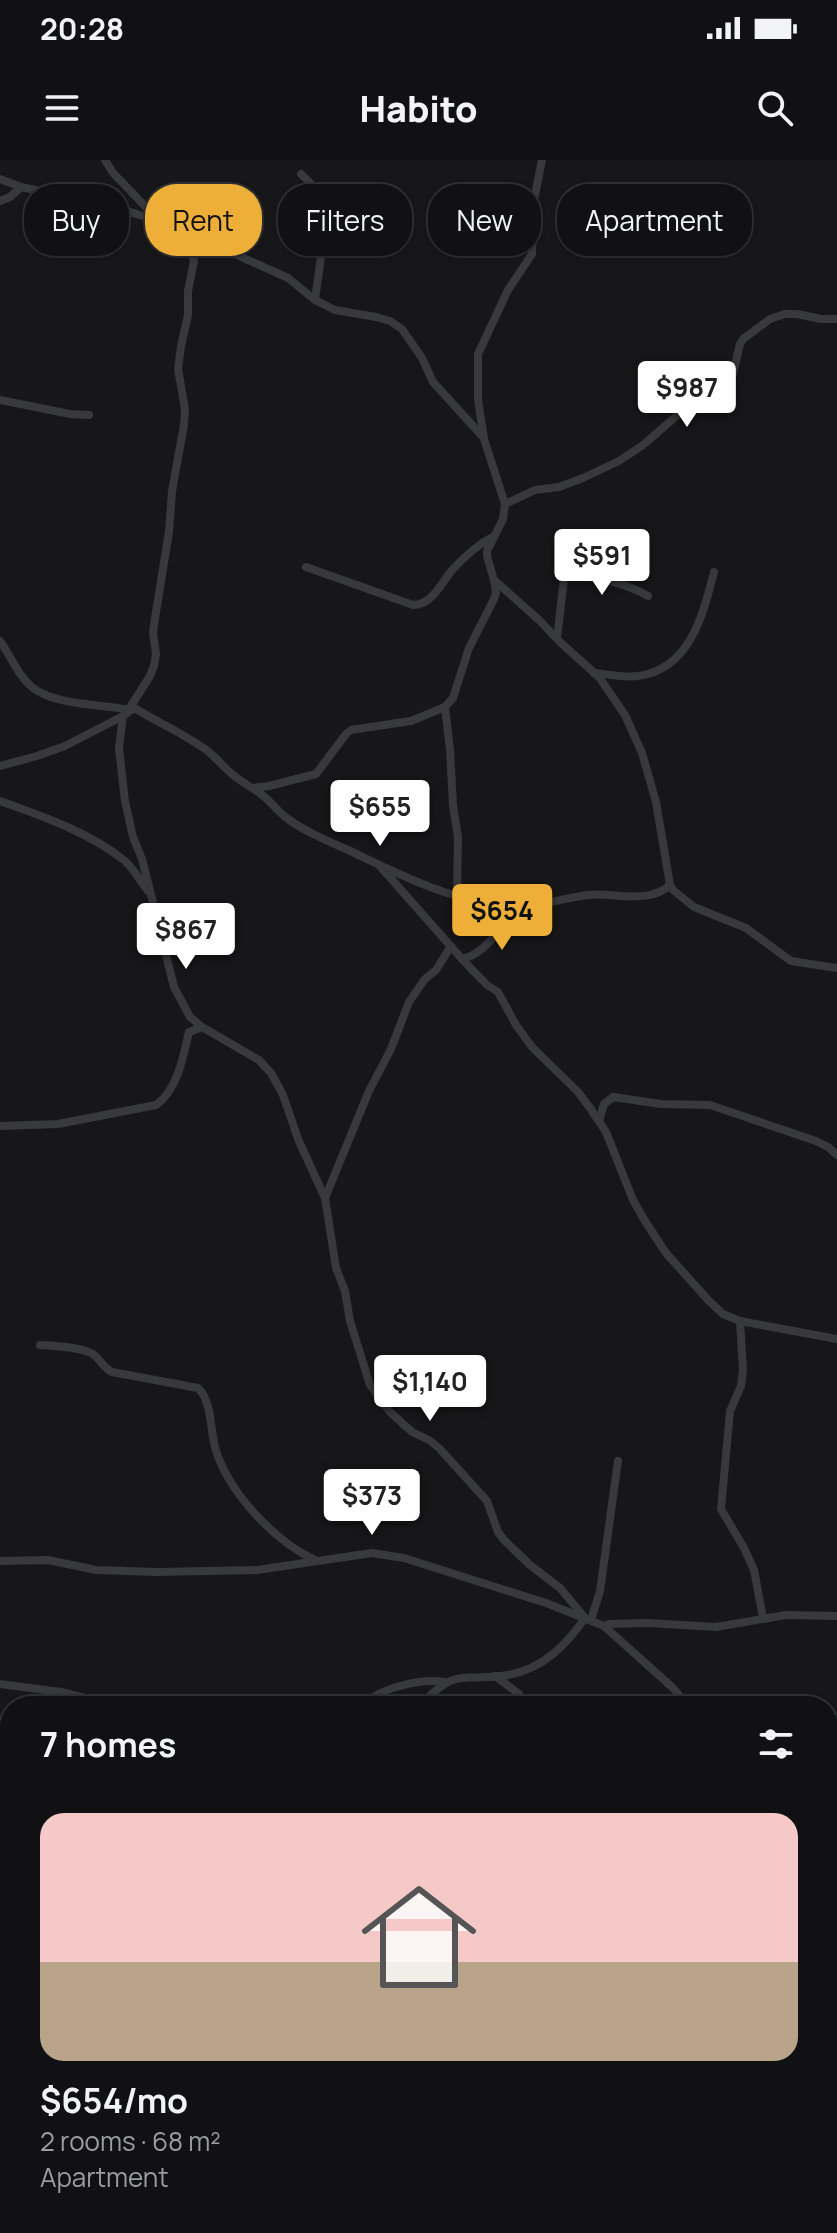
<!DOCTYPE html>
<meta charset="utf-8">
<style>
:root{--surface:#111113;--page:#1e1f21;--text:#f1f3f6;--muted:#9c9da0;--line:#303133;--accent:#eeaf39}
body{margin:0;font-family:Manrope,sans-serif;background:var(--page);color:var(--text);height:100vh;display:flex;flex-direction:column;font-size:30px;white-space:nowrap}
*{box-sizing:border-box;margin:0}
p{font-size:26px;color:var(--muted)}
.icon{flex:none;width:44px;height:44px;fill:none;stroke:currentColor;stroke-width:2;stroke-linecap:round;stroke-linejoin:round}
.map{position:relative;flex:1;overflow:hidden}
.side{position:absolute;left:0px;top:1536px;width:838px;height:538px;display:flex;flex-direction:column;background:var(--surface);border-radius:32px 32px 0 0;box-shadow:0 2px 6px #0004,0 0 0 2px var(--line)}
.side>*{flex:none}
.guide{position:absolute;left:24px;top:24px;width:790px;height:72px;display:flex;gap:16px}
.price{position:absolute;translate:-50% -68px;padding:0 18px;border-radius:8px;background:#fff;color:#222;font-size:26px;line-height:52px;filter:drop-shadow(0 2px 4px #0008)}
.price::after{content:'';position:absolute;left:50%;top:48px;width:24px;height:18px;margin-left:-12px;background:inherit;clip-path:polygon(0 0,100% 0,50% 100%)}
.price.current{background:var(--accent);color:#111}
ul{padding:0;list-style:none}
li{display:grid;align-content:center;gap:16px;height:424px;padding:0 40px}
li span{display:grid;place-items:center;height:248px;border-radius:24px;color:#555}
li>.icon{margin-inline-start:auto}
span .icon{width:144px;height:144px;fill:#fffc;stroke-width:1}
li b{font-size:34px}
h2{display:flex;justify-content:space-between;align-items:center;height:96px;padding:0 40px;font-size:34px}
.tag{padding:0 28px;border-radius:32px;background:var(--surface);box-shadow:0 2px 6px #0004,0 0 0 2px var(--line);font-size:28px;line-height:72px}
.tag.current{background:var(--accent);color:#111}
.status{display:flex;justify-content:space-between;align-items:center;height:56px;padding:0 40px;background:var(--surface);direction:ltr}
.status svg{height:22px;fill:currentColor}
header{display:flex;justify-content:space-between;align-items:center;height:104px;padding:0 40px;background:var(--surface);font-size:36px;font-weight:800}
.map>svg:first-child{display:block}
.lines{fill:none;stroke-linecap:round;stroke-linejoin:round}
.minor{stroke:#38393d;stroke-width:8}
</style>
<div class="status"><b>20:28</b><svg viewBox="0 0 49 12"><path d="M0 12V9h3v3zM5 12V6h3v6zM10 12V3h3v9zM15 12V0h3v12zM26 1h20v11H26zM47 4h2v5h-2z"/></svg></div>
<header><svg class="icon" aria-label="menu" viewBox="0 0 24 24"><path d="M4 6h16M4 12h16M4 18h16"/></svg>Habito<svg class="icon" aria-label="search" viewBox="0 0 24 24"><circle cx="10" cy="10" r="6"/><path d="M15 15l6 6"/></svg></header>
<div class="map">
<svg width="837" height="2073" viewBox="0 0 837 2073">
<rect width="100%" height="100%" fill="#171719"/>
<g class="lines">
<!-- minor -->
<g class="minor">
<path d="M105 0 113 13 145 46 155 61 170 76 226 90 288 118 315 140 335 150 376 157 390 161 402 169 422 198 433 222 484 278"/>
<path d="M542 0 533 45 532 94 508 130 478 194V240L484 279 505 344 503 359 487 391V396L494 420 539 460 562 484 599 517 625 555 642 593 656 642 670 725 673 730 694 747 746 768 791 801 837 808"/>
<path d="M301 14 325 38 328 46 315 140"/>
<path d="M0 19 21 27 113 46 154 60"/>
<path d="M0 41 10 37 21 27"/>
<path d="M177 78 190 89 194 101 188 131V155L181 186 178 209 185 249 184 265 172 331 169 372 155 458 153 473 156 494 154 506 150 516 131 546V550L123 556 119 588 125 641 133 677 142 699 174 827 190 857 202 867 259 900 271 913 283 935 298 979 325 1038 336 1108 345 1131 350 1161 370 1225 389 1251 412 1272 429 1280 439 1288 487 1341 498 1372 504 1380 530 1405 560 1428 585 1458C566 1485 543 1509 508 1515 462 1523 457 1505 420 1546"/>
<path d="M0 240 70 254 89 255"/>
<path d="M505 344 535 330 559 327 583 318 619 301 643 285 680 253 724 226 733 214 740 184 743 179 770 159 785 154H797L821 159H837"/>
<path d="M306 407 413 445C433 445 442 421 454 408 466 395 479 384 494 376"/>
<path d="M564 414C592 416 624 422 648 436"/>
<path d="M557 478 567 394"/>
<path d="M0 481C11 496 18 516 33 528 57 546 102 544 131 550"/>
<path d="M594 513C608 514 624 518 638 516 690 509 703 455 714 412"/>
<path d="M131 546C155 561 181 572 205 589 215 596 222 606 232 614 241 622 252 627 262 635 270 641 276 649 284 656 303 671 326 680 348 690 399 714 458 745 515 746 540 747 563 738 588 735 613 732 649 745 670 725"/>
<path d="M445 547 450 590 453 646 458 677 457 736"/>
<path d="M0 606 37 596 65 586 123 556"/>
<path d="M253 628 269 626 316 614 346 574 351 570 411 561 445 547 453 538 469 488 494 439 496 433 494 420"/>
<path d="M0 641C42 656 89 672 125 701 134 709 140 721 148 731"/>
<path d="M379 705 462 799 487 825 498 832 516 865 532 887 578 932 590 948 606 972 633 1040 645 1061 666 1093 709 1141 723 1154 740 1161 837 1179"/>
<path d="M462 799C488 793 500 767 514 746"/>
<path d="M599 961 604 944 613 937 661 944 710 945 816 981 828 987 837 995"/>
<path d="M0 966 58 964 156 945C178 929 183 897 189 872L202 867"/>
<path d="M325 1038 369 931 391 889 409 842 425 819 436 810 451 786"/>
<path d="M740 1161 743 1210 741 1226 730 1251 721 1349 744 1388 754 1410 763 1458"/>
<path d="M40 1185C54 1186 81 1187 93 1194 101 1200 103 1208 112 1212L198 1228C212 1241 210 1269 215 1287 227 1331 274 1381 315 1400"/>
<path d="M0 1401 48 1400 96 1410 157 1412 257 1410 372 1393 404 1398 546 1443 604 1466 673 1528 688 1546"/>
<path d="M591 1460 600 1431 618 1301"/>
<path d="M604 1466 609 1464 648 1463 716 1467 786 1455 837 1456"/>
<path d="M495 1516 519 1534 514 1546"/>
<path d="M0 1524 61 1532 117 1546"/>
<path d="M362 1546C379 1528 421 1518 445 1522"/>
<path d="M828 1802 837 1806"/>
<path d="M0 1918 10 1925"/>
<path d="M280 2064 311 2073"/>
<path d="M777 2073V2064"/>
</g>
</g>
</svg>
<b class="price" style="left:687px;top:269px">$987</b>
<b class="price" style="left:602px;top:437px">$591</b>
<b class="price" style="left:380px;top:688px">$655</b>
<b class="price current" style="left:502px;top:792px">$654</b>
<b class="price" style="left:186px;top:811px">$867</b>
<b class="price" style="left:430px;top:1263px">$1,140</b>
<b class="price" style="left:372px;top:1377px">$373</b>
<div class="guide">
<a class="tag">Buy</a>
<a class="tag current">Rent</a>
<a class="tag">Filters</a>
<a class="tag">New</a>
<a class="tag">Apartment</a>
</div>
<section class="side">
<h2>7 homes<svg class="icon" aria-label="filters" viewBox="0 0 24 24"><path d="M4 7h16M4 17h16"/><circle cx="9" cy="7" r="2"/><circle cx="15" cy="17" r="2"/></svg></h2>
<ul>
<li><span style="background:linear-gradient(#f6c9c9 60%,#b9a48a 0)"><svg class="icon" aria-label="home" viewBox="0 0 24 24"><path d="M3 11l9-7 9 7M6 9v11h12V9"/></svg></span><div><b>$654/mo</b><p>2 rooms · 68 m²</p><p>Apartment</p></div></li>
</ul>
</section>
</div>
